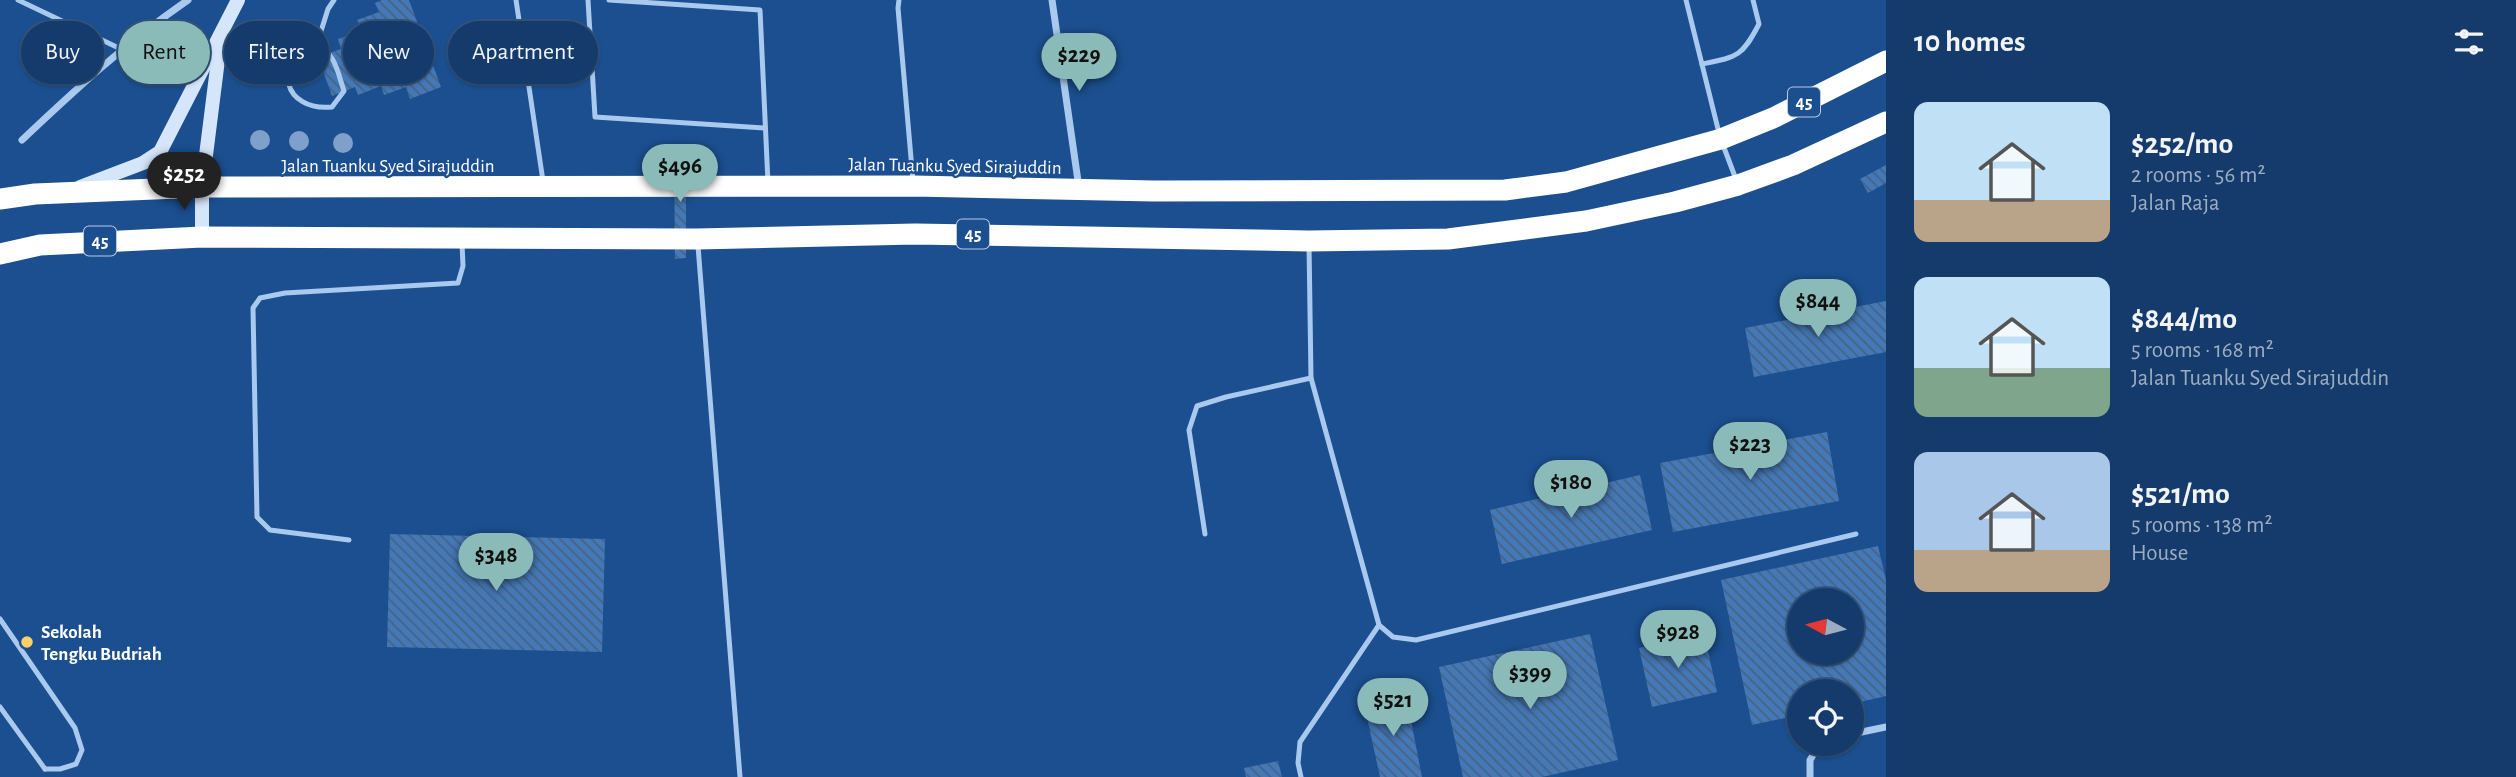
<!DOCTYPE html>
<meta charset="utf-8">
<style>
:root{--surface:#143b6b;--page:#214673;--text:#f1f3f6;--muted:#9dadc1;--line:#33557e;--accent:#8bbbb9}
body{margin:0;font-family:"Alegreya Sans",sans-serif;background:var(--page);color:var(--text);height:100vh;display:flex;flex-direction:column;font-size:26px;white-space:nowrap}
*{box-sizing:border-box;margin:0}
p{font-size:23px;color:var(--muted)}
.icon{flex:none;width:38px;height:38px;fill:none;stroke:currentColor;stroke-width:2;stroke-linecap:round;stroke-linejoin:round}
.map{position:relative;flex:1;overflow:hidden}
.details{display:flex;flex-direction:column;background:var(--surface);width:630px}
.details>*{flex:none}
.banner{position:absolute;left:21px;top:21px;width:665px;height:63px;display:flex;gap:14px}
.needle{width:46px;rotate:277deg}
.tools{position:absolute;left:1787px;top:588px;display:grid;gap:14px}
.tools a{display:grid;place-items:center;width:77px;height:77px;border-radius:50%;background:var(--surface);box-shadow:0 2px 5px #0004,0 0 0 2px var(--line);font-size:35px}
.price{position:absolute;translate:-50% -60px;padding:0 16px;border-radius:24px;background:var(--accent);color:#111;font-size:23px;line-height:46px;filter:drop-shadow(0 2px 4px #0008)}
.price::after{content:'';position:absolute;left:50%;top:42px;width:21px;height:16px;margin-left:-10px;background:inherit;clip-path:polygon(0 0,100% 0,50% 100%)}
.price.active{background:#222;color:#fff}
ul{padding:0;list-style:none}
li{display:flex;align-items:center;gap:21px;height:175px;padding:0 28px}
li span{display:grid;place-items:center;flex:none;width:196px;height:140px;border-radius:14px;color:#555}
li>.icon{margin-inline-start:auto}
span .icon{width:84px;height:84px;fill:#fffc;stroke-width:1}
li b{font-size:30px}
h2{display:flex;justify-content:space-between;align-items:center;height:84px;padding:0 28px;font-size:30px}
.pill{padding:0 24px;border-radius:32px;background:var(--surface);box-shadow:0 2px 5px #0004,0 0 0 2px var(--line);font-size:24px;line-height:63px}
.pill.active{background:var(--accent);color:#111}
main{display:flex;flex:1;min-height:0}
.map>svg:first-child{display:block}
.building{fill:url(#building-back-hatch);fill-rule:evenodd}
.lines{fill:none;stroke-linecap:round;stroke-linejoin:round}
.lane{stroke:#a9c9ee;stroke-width:5}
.street{stroke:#a9c9ee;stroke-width:7}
.secondary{stroke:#d6e6fa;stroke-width:14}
.highway{stroke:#fff;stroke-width:21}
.tree{fill:#7ea0ca}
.poi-dot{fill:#ffd166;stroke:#1b4f8f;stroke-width:2.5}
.labels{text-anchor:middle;stroke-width:5;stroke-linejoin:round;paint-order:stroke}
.shield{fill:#1b4f8f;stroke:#bbcadd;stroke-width:2}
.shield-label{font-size:18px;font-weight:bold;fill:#fff}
.street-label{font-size:19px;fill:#fff;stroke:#1b4f8f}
.poi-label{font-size:19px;font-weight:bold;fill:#fff;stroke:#1b4f8f;text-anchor:start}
</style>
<main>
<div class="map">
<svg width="1886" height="777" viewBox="0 0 1886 777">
<defs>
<pattern id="building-back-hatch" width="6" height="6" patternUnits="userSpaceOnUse" patternTransform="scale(1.75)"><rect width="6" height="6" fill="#4478b7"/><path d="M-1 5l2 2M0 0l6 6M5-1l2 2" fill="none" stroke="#486282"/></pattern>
</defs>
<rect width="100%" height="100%" fill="#1b4f8f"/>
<!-- building -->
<g class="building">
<path d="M382 0H409L441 87 410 99 406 87 384 95 381 86 358 95 355 87 332 96 318 57 341 49 338 39 361 31 357 20 379 12 375 3Z"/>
<path d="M674 151H686V258L675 259Z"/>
<path d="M1886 165V183L1868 193 1860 179Z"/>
<path d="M1886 301V352L1754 377 1745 328Z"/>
<path d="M1827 432 1839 501 1673 532 1660 463Z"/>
<path d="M1640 475 1652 530 1502 564 1490 510Z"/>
<path d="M390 534 605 539 602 652 387 647Z"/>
<path d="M1878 546 1886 580V696L1852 704V691H1799V715L1752 725 1721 580ZM1799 600H1852V653H1799Z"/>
<path d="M1704 633 1717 692 1652 707 1639 648Z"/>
<path d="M1590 634 1618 760 1542 777H1463L1439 667Z"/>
<path d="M1406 695 1422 777H1380L1364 704Z"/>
<path d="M1278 761 1282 777H1246L1244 768Z"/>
</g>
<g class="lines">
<!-- lane -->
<g class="lane">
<path d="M18 0 123 50"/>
<path d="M516 0 543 181"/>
<path d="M588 0 595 117 765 128"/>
<path d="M609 0 760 10 768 183"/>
<path d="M899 0 898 8 913 181"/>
<path d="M1686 0 1719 133"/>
<path d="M316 47C335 50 338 74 344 91L332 107C283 112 271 61 316 47Z"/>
<path d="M316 47 328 9 334 0"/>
<path d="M1702 64C1737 57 1742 57 1759 24L1753 0"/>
<path d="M1723 145 1737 182"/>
<path d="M1309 244 1311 378 1379 625 1393 637 1416 640 1856 534"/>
<path d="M698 246 740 777"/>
<path d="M1205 534 1189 430 1197 406 1226 397 1311 378"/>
<path d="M349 540 270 530 257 517 253 308 260 298 285 293 458 283 463 266 462 243"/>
<path d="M0 619 75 728 82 750 76 764 60 769H45"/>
<path d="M0 707 45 769"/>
<path d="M1301 777 1298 763 1300 742 1379 625"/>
</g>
<!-- street -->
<g class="street">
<path d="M1052 0 1079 188"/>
<path d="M22 140C75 90 128 41 188 0"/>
<path d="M1852 734 1886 727"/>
<path d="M1810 777V760L1820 744"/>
</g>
<!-- secondary -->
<g class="secondary">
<path d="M80 187 143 163 160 152 238 0"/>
<path d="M202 237V187L220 44"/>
</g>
<!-- highway -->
<g class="highway">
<path d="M0 199 35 194 202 187 914 186 1154 191 1505 190 1566 182 1721 139 1773 118 1886 61"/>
<path d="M0 254 40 245 202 237 697 239 915 234 1309 241 1448 239 1586 221 1675 202 1738 185 1793 165 1886 122"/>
</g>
</g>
<!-- trees -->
<g class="tree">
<circle cx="260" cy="140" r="10"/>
<circle cx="299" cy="141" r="10"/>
<circle cx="343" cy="143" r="10"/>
</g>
<!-- markers -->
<circle class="poi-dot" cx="27" cy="642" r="7"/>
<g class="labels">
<!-- shield labels -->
<g class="shield">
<rect x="1788" y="87.5" width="32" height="29" rx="5"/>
<rect x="957" y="219.5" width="32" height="29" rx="5"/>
<rect x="84" y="226.5" width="32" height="29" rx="5"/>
</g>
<g class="shield-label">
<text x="1804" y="108">45</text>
<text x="973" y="240">45</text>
<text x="100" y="247">45</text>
</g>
<!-- street labels -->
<g class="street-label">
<text x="388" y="172">Jalan Tuanku Syed Sirajuddin</text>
<text transform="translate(955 165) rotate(1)" y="7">Jalan Tuanku Syed Sirajuddin</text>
</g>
<!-- poi labels -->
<g class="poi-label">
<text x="41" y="638">Sekolah<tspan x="41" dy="22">Tengku Budriah</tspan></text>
</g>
</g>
</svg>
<div class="tools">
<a><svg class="needle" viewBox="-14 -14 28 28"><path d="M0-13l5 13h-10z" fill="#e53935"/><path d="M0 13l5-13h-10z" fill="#9dadc1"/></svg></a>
<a><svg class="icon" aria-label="locate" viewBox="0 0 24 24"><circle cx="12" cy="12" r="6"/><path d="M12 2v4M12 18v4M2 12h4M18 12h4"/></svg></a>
</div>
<b class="price" style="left:1079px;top:93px">$229</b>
<b class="price" style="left:680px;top:204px">$496</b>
<b class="price active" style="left:184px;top:212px">$252</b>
<b class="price" style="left:1818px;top:339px">$844</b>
<b class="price" style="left:1750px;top:482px">$223</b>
<b class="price" style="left:1571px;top:520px">$180</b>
<b class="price" style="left:496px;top:593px">$348</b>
<b class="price" style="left:1678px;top:670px">$928</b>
<b class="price" style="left:1530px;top:711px">$399</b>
<b class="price" style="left:1393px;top:738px">$521</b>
<div class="banner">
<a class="pill">Buy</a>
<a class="pill active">Rent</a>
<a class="pill">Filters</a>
<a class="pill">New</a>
<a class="pill">Apartment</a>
</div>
</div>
<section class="details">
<h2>10 homes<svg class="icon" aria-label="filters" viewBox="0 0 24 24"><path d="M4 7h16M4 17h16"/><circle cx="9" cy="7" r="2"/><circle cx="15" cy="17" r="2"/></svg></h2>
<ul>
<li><span style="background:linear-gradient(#bfe0f5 70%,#b9a48a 0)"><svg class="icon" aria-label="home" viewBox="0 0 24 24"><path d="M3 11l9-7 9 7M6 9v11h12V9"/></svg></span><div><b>$252/mo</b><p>2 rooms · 56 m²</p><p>Jalan Raja</p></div></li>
<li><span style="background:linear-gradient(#bfe0f5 65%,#7fa58c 0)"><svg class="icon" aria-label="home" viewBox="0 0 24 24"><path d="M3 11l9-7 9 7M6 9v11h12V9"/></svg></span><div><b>$844/mo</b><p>5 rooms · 168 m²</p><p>Jalan Tuanku Syed Sirajuddin</p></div></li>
<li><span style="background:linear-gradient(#a9c7e8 70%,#b9a48a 0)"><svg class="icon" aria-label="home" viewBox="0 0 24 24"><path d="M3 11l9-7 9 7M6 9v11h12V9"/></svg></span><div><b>$521/mo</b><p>5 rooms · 138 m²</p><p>House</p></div></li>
</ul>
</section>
</main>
